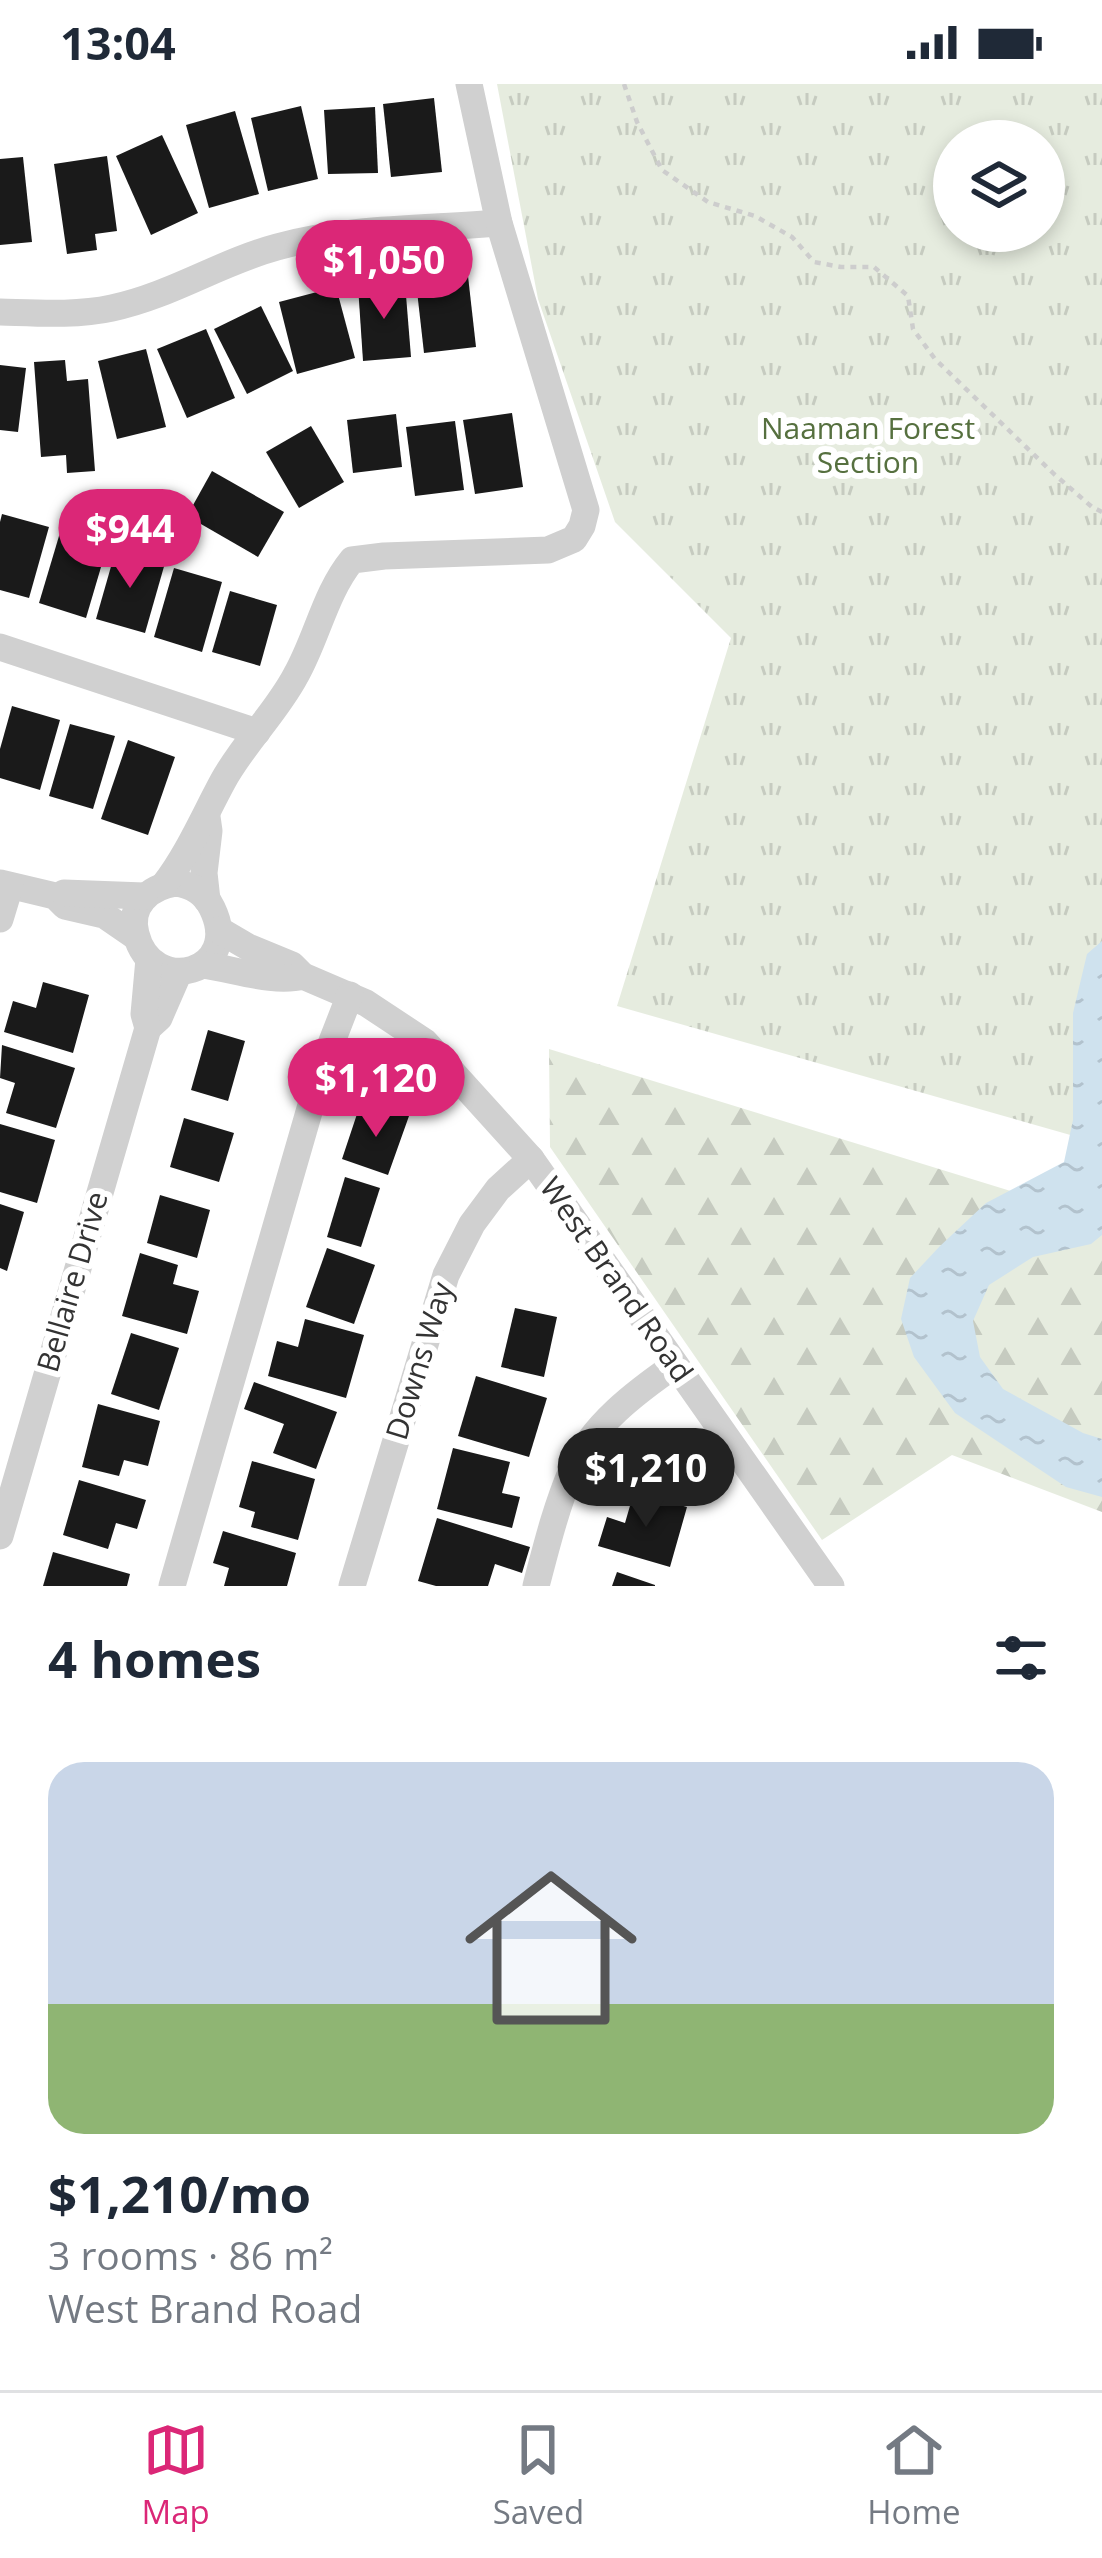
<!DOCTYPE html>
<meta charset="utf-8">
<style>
:root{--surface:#fff;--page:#f2f2f3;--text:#1f2937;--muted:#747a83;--line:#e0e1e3;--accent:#db2777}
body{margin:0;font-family:"Open Sans",sans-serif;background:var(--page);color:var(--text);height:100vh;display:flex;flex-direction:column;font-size:45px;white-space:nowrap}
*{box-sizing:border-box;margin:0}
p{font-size:39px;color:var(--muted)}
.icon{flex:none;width:66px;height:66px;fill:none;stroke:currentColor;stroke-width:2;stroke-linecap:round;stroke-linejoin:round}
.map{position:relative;height:1502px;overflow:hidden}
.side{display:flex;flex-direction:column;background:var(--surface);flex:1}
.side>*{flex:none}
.controls{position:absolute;left:933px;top:36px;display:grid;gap:24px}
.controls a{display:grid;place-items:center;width:132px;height:132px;border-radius:50%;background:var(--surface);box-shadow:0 6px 18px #0003;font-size:60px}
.price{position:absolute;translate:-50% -102px;padding:0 27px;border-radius:42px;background:var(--accent);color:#fff;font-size:39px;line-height:78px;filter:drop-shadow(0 3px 6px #0008)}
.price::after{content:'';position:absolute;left:50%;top:72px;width:36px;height:27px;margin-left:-18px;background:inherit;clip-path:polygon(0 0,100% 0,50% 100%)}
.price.current{background:#222;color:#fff}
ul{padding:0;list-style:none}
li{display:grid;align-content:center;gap:24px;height:636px;padding:0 48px}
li+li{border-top:3px solid var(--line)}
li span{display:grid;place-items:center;height:372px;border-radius:36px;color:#555}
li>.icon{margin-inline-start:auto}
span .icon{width:216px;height:216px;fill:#fffc;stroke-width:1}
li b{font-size:51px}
h2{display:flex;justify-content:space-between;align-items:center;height:144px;padding:0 48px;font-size:51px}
.status{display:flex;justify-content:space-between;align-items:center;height:84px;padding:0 60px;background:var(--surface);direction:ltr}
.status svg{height:33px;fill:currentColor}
.tab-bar{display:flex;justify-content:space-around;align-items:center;height:168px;border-top:3px solid var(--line);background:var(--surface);font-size:33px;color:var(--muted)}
.tab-bar a{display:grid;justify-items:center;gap:6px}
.tab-bar .current{color:var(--accent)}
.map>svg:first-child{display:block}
.forest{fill:url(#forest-firs)}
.park{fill:url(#park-tufts);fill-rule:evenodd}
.water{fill:url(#water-ripples)}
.building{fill:#1a1a1a}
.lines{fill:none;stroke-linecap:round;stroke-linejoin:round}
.path{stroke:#cdcdcd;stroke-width:4.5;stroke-dasharray:6 6;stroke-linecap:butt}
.minor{stroke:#d0d0d0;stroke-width:27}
.labels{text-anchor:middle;stroke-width:12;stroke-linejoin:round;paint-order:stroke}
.park-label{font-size:30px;fill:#56703f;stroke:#fff}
.street-label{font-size:30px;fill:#333;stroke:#fff}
</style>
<div class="status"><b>13:04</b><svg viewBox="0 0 49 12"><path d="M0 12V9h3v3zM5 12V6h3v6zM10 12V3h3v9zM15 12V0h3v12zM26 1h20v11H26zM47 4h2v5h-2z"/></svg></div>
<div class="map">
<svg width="1102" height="1502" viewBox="0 0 1102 1502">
<defs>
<pattern id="forest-firs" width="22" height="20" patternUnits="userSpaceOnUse" patternTransform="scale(3)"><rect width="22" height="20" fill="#e6ecdf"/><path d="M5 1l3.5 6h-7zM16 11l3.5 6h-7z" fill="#c6cbc0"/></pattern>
<pattern id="park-tufts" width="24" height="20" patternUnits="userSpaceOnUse" patternTransform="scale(3)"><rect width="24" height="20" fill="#e6ecdf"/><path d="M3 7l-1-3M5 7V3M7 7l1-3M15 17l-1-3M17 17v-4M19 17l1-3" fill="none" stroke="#c6cbc0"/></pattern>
<pattern id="water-ripples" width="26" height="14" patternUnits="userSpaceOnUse" patternTransform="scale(3)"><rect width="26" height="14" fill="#cfe2ee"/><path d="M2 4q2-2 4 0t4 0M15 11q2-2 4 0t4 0" fill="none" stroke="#b2c2cd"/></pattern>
</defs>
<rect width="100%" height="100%" fill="#fff"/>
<!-- forest -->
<path class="forest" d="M549 965 1102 1135V1428L952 1371 822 1456 550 1063Z"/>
<!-- park -->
<path class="park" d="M497 0H1102V1060L617 922 731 554 615 438 538 215ZM954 57H1044V147H954Z"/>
<!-- water -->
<path class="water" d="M1102 857V1151L1091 1160 1033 1173 989 1201 973 1237 980 1273 1003 1305 1083 1349 1102 1355V1413L1066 1403 955 1329 914 1273 901 1235 910 1194 940 1162 986 1119 1064 1078 1073 1036V929L1087 870Z"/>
<!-- building -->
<g class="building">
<path d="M434 14 442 88 391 93 383 20Z"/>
<path d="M301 22 318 95 268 107 251 34Z"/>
<path d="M375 23 378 89 328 90 324 26Z"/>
<path d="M235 27 259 110 209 124 186 41Z"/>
<path d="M162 51 198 129 151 151 116 72Z"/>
<path d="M107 72 117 147 95 150 97 166 67 170 54 80Z"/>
<path d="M23 73 32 158 0 161V75Z"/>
<path d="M468 192 476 263 424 269 416 198Z"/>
<path d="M405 199 411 273 363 277 358 202Z"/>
<path d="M336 203 355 274 297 290 279 218Z"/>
<path d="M261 222 293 287 247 310 214 245Z"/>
<path d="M206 245 235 314 187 334 157 265Z"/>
<path d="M146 265 166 343 117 355 98 277Z"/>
<path d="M65 276 67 297 88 295 95 387 67 389 66 371 41 373 34 278Z"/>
<path d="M0 281 26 284 18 348 0 346Z"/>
<path d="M512 329 523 403 475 410 463 336Z"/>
<path d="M396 330 402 383 353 389 347 336Z"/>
<path d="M455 337 464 406 415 412 406 343Z"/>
<path d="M311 342 344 398 299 424 266 368Z"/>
<path d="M212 387 284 428 258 473 187 432Z"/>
<path d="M2 430 49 443 29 514 0 506V438Z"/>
<path d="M62 442 109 456 86 534 39 519Z"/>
<path d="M116 465 165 479 145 549 96 535Z"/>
<path d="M174 484 222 498 202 568 154 553Z"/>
<path d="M230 507 277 521 260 582 212 568Z"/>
<path d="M12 622 60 636 40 706 0 694V665Z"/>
<path d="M70 640 115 652 93 725 49 712Z"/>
<path d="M128 656 175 673 148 751 101 735Z"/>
<path d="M43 898 89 911 73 969 4 948 13 917 36 924Z"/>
<path d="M208 946 245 957 228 1017 191 1006Z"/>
<path d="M2 961 75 984 56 1044 6 1029 15 999 0 994Z"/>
<path d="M383 1023 409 1032 388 1091 342 1075 358 1027 378 1034Z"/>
<path d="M184 1034 234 1049 219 1098 170 1083Z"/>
<path d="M0 1040 55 1056 37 1119 0 1108Z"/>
<path d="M345 1093 380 1104 361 1163 327 1153Z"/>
<path d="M160 1111 210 1126 197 1174 147 1159Z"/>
<path d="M0 1120 24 1128 7 1187 0 1184Z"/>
<path d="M327 1164 375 1181 354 1240 306 1223Z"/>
<path d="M140 1169 178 1181 173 1200 199 1207 187 1250 122 1232Z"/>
<path d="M515 1224 557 1233 544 1293 501 1283Z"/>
<path d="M305 1235 364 1251 346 1314 268 1292 277 1257 298 1263Z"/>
<path d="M131 1249 179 1264 159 1326 111 1310Z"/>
<path d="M476 1292 547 1314 529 1373 458 1352Z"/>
<path d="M254 1298 337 1328 316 1385 273 1369 284 1340 244 1325Z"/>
<path d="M98 1320 160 1337 148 1382 124 1376 119 1392 82 1383Z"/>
<path d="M453 1364 510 1378 502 1409 520 1413 512 1444 437 1425Z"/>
<path d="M252 1377 315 1395 298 1456 251 1443 255 1428 239 1423Z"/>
<path d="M79 1396 146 1416 137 1445 116 1439 108 1465 63 1451Z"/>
<path d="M634 1408 687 1423 670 1483 598 1462 607 1433 625 1439Z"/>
<path d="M437 1434 530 1463 522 1489 495 1480 488 1502H436L418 1497Z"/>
<path d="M223 1447 296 1469 287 1502H224L229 1484 213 1479Z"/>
<path d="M53 1468 130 1490 127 1502H43Z"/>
<path d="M617 1488 655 1501V1502H612Z"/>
</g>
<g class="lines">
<!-- path -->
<path class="path" d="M624 0 637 38 662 86 708 118 755 132 792 153 814 178 841 183H874L908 212 913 245 935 275 1054 390 1092 423 1102 428"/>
<!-- minor -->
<g class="minor">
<path d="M0 228C36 229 76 232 112 224 170 212 221 178 277 163 349 143 426 145 499 139"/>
<path d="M0 563 257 648"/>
<path d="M207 733 209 747 204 789 207 816"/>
<path d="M0 799 55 812 65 822 104 831 136 853"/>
<path d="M176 799C192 801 205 809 212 824 244 889 152 914 136 850 128 821 150 803 176 799Z"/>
<path d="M164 801C188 770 204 732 223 697 243 660 276 629 296 591 317 554 325 509 352 476L384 472 548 466 574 455 582 442 586 426 499 139 469 0"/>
<path d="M64 809 144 812"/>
<path d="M0 835 10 802"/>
<path d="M219 846 248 863 292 881 303 892 366 919 425 958 531 1075 831 1502"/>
<path d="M203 881C234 885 274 900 303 892"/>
<path d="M148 944 159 934 179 888"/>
<path d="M0 1452 148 944 144 930 149 875"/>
<path d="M172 1502 322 983 350 911"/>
<path d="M352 1502 446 1191 472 1140 498 1105 531 1075"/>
<path d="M536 1502C546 1464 556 1423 572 1386 592 1341 636 1308 675 1281"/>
</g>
</g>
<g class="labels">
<!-- park labels -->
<g class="park-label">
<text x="868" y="355">Naaman Forest<tspan x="868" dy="34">Section</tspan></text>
</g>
<!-- street labels -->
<g class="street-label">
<text transform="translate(616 1196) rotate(55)" y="10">West Brand Road</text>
<text transform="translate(73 1198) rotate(-74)" y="10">Bellaire Drive</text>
<text transform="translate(420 1277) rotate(-73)" y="10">Downs Way</text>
</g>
</g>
</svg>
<div class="controls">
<a><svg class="icon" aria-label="layers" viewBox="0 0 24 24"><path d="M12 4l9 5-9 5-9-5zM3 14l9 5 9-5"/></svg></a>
</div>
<b class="price" style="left:384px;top:238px">$1,050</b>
<b class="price" style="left:130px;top:507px">$944</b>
<b class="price" style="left:376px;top:1056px">$1,120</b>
<b class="price current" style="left:646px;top:1446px">$1,210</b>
</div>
<section class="side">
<h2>4 homes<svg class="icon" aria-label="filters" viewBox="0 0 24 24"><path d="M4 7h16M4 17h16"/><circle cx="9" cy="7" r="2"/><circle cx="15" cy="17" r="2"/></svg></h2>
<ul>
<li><span style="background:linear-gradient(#c9d6e8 65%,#8fb573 0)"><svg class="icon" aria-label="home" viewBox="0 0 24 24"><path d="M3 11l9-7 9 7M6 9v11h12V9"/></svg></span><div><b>$1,210/mo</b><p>3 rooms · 86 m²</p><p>West Brand Road</p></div></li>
</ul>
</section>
<nav class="tab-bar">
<a class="current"><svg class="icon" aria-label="map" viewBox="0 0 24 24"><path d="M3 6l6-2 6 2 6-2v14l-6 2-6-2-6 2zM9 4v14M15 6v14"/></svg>Map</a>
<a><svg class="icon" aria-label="saved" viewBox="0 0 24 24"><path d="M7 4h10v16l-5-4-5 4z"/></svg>Saved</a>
<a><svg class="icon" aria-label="home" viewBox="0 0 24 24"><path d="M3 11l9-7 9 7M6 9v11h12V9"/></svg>Home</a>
</nav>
